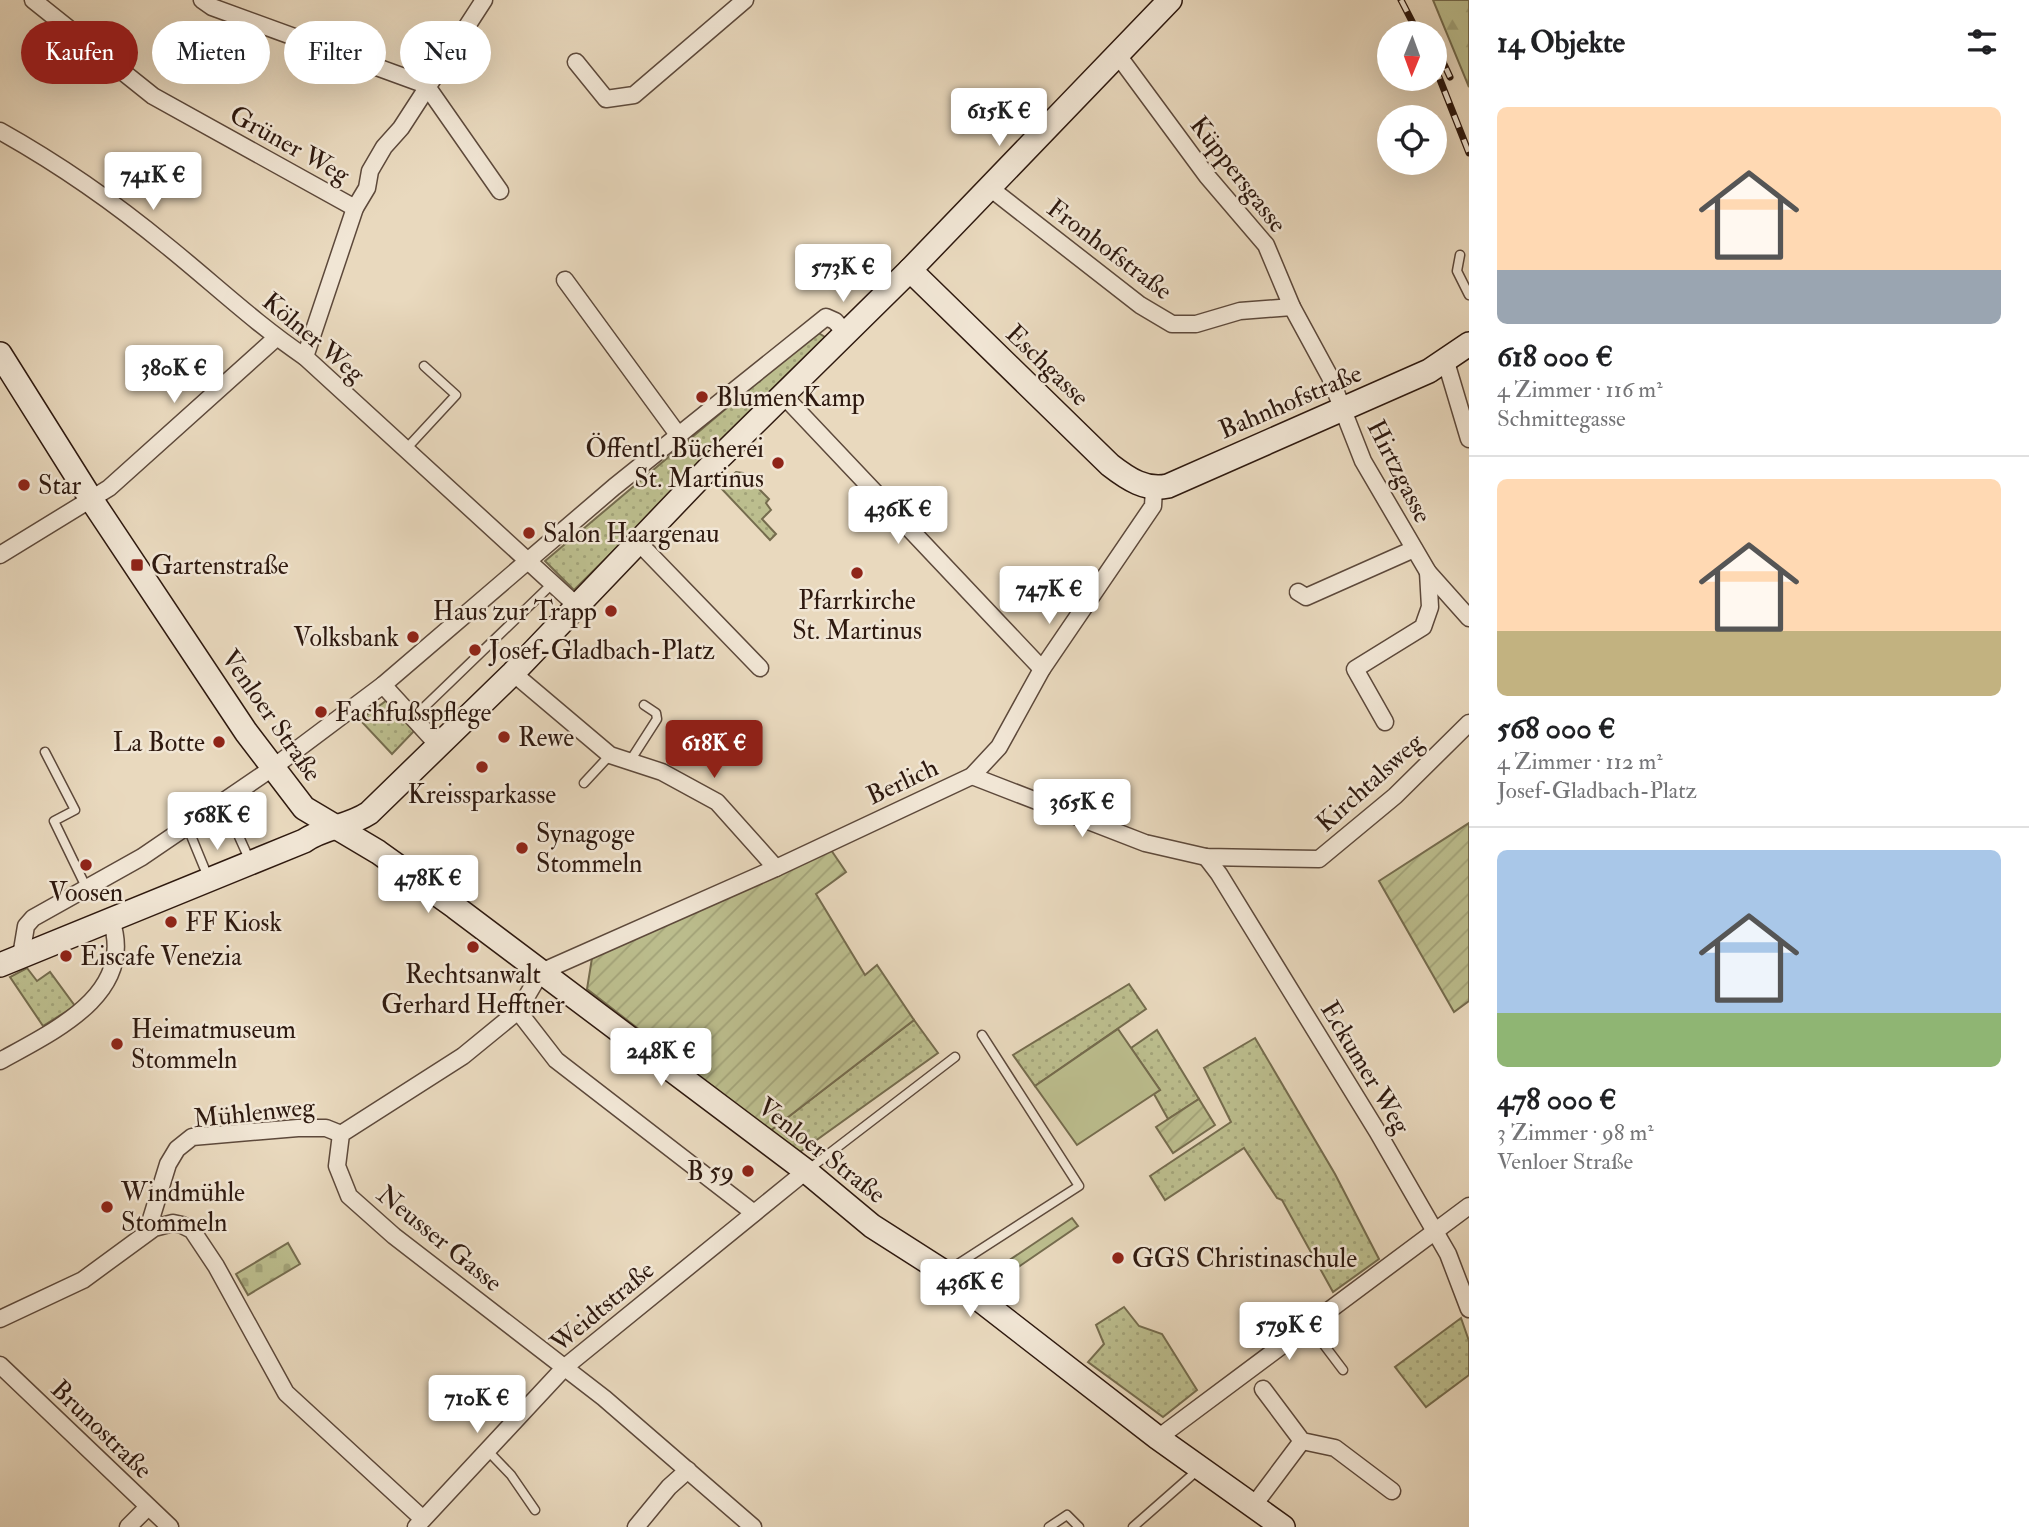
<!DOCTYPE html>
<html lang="de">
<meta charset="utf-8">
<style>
:root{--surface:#fff;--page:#f2f2f2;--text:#202124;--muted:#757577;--line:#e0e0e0;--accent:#8f2418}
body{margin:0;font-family:"IM FELL Double Pica",serif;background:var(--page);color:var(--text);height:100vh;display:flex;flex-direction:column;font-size:26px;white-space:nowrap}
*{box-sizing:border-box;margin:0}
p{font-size:23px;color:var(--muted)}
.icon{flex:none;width:38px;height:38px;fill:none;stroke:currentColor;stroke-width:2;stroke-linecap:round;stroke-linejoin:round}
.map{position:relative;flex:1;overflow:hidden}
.side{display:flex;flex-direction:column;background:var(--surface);width:560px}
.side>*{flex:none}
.guide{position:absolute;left:21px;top:21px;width:665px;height:63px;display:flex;gap:14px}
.needle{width:46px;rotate:181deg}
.fabs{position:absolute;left:1377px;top:21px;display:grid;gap:14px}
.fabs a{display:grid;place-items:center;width:70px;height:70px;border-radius:50%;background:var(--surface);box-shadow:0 7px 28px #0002;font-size:35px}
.price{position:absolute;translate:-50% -60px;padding:0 16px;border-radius:7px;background:#fff;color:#222;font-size:23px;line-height:46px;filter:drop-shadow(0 2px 4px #0008)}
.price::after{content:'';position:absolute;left:50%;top:42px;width:21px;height:16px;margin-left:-10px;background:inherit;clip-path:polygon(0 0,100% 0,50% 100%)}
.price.active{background:var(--accent);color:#fff}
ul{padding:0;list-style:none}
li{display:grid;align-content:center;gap:14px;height:371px;padding:0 28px}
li+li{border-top:2px solid var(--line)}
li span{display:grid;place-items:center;height:217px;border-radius:10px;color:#555}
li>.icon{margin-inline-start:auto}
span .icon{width:126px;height:126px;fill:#fffc;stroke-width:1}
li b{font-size:30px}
h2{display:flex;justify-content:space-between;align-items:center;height:84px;padding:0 28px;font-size:30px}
.chip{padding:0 24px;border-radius:32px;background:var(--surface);box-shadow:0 7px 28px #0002;font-size:24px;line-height:63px}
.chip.active{background:var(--accent);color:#fff}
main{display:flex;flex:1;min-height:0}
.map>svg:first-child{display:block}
.grass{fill:url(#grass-dots);stroke:#756c4e;stroke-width:2}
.forest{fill:url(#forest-firs);stroke:#756c4e;stroke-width:2}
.cemetery{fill:url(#cemetery-stones);stroke:#756c4e;stroke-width:2}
.garden{fill:url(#garden-furrows);stroke:#756c4e;stroke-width:2}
.pitch{fill:#bcbe8e;stroke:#756c4e;stroke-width:2}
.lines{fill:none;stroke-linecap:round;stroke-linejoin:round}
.lane-casing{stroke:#5d493b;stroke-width:11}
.street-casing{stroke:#5d493b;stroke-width:19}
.secondary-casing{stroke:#2e190f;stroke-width:26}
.lane{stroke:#f1e6d5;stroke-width:8}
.street{stroke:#f1e6d5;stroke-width:16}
.secondary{stroke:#f1e6d5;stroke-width:23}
.rail-casing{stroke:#2e190f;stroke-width:7}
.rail{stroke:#f1e6d5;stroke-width:4.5;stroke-dasharray:13;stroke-linecap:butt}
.poi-dot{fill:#8f2418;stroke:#f1e6d5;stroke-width:2.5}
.labels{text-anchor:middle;stroke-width:5;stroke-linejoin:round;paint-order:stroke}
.street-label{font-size:26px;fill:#2e190f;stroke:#f1e6d5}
.poi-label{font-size:26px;fill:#2e190f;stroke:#f1e6d5;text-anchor:start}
</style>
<main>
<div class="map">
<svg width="1469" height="1527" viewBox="0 0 1469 1527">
<defs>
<pattern id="grass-dots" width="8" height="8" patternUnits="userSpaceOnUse" patternTransform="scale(1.75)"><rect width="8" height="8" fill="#bcbe8e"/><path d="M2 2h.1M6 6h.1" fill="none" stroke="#a2a379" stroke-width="1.8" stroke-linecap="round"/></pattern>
<pattern id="forest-firs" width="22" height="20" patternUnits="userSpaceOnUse" patternTransform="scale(1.75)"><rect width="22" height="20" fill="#bcbe8e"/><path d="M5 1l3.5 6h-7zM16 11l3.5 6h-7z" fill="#a2a379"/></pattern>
<pattern id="cemetery-stones" width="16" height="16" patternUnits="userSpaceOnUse" patternTransform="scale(1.75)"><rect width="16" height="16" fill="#bcbe8e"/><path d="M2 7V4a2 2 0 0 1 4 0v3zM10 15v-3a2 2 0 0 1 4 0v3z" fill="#a2a379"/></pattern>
<pattern id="garden-furrows" width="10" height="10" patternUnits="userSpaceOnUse" patternTransform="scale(1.75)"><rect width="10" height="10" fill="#bcbe8e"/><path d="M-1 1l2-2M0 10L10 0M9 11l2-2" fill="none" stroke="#a2a379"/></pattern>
</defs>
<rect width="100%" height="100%" fill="#e9d9be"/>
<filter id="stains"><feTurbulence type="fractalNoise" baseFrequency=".00286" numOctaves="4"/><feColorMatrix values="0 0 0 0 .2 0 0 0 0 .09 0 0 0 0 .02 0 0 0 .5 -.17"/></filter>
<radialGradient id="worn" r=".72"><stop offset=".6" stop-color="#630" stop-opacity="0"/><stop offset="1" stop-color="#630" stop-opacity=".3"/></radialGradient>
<!-- grass -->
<g class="grass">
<path d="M817 332 828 339 574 590 545 561Z"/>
<path d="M736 472 743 473 769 499 766 503 771 510 762 519 776 534 770 540 720 487Z"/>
<path d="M387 700 415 730 392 754 360 720Z"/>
<path d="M27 968 37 981 50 972 75 1006 43 1026 10 977Z"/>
<path d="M1129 984 1146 1009 1035 1086 1013 1055Z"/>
<path d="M914 1020 938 1053 797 1154 770 1131Z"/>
<path d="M1157 1030 1199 1099 1168 1119 1154 1094 1160 1090 1131 1048Z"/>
<path d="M1255 1038 1335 1174 1379 1259 1333 1292 1282 1200 1277 1198 1244 1148 1165 1200 1150 1176 1231 1122 1204 1068Z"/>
<path d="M1124 1307 1139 1326 1162 1334 1197 1390 1163 1417 1088 1362 1104 1344 1096 1325Z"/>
<path d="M1461 1318 1469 1341V1375L1426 1407 1395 1367Z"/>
</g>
<!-- forest -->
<path class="forest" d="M1433 0H1469V87Z"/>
<!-- cemetery -->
<path class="cemetery" d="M288 1243 300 1264 248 1295 236 1274Z"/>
<!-- garden -->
<g class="garden">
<path d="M1469 823V1001L1454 1012 1379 881Z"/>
<path d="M829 847 846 872 816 894 865 975 877 965 914 1020 770 1131 587 989 592 958Z"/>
<path d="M1199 1099 1215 1125 1173 1153 1156 1127Z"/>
</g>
<!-- pitch -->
<g class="pitch">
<path d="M1118 1029 1160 1090 1077 1145 1035 1086Z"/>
<path d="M1072 1218 1078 1226 1014 1270 1008 1261Z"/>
</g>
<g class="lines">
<defs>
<g id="lane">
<path d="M1460 255 1457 271 1469 295"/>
<path d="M406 449 456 395 424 366"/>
<path d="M413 718 553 583"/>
<path d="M45 752 75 810 54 821 87 889"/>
<path d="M630 761 657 719 656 713 644 705"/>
<path d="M584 783 610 755"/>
<path d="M223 801 250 861"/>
<path d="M187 826 208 877"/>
<path d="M809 1169 955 1057"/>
<path d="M947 1271 1079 1186 982 1035"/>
<path d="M1309 1325 1343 1370"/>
<path d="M487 1450 511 1475 535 1510"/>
<path d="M1049 1527 1067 1515 1079 1527"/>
<path d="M1133 1527 1199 1469"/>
</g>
<g id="street">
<path d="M33 0 153 96 355 208"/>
<path d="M202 0 212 7 426 85 500 191"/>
<path d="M1117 54 1207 176 1266 245 1292 307 1330 377 1363 461 1428 572 1469 618"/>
<path d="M576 62 606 99 634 95 745 0"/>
<path d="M0 131C59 164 115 203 167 246 213 283 256 324 305 357L576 605"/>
<path d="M990 188 1140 305 1172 324H1196L1240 311 1292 307"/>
<path d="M565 280 679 436"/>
<path d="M305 357 355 208 367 188 370 171 384 147 401 128 484 0"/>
<path d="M1446 362 1469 439"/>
<path d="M783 395 1042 669"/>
<path d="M638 542 760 668"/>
<path d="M0 555 109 488 276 338"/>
<path d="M1298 592 1306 597 1414 549"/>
<path d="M513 673 610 755 662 772 717 802 776 868"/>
<path d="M383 685 438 745"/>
<path d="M1385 722 1355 669 1423 627 1430 607 1428 572"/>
<path d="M972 776 1145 843 1206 857 1319 859 1395 796 1469 723"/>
<path d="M1206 857 1219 874 1377 1131 1448 1254 1469 1309"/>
<path d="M21 956 26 926 33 918 142 857 271 769 383 685 614 487 826 317 835 321 845 332"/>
<path d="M518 1011 556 1060 754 1213"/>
<path d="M0 1061C52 1032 137 994 111 920"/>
<path d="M147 1232 168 1164 177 1149 192 1137 298 1128H326L341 1134"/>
<path d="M0 1319 83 1280 154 1228 173 1223 182 1225 192 1230 216 1266 286 1393 423 1519"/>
<path d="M0 1365 170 1527"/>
<path d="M1263 1389 1302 1441 1335 1448 1392 1491"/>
<path d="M1158 1438 1469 1206"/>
<path d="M1254 1505 1302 1441"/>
<path d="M128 1527 148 1507"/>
<path d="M416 1527 565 1367 806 1171"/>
<path d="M636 1527 669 1487 688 1470"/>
<path d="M753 1527 604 1398 394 1236 349 1196 337 1166 341 1134 463 1056 518 1011 541 972 776 868 972 776 999 747 1042 669 1153 506 1154 489"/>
</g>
<g id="secondary">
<path d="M910 270 1110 465C1128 479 1146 491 1168 486L1429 371 1469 344"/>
<path d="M0 354 91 499 246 732 304 808 378 852 455 907 806 1171 872 1226 944 1272 1158 1438 1283 1527"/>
<path d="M0 965 304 841C324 827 348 827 369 813L513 673 710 467 910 270 1170 0"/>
</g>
</defs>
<!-- lane casing -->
<use href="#lane" class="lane-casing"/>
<!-- street casing -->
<use href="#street" class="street-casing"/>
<!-- secondary casing -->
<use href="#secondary" class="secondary-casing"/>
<!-- lane -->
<use href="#lane" class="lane"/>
<!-- street -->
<use href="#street" class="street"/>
<!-- secondary -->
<use href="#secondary" class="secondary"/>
<defs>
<g id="rail">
<path d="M1401 0 1418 33"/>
<path d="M1435 45 1450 77"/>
<path d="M1435 67 1469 153"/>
</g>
</defs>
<!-- rail casing -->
<use href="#rail" class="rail-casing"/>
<!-- rail -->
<use href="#rail" class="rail"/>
</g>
<!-- markers -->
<g class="poi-dot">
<circle cx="702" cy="397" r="7"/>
<circle cx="778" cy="463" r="7"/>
<circle cx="24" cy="485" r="7"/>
<circle cx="529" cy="533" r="7"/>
<rect x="130" y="558" width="14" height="14" rx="3.5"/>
<circle cx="857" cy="573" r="7"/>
<circle cx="611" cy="611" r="7"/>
<circle cx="413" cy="637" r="7"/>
<circle cx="475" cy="650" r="7"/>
<circle cx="321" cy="712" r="7"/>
<circle cx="504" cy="737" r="7"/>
<circle cx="219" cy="742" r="7"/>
<circle cx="482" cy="767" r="7"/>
<circle cx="522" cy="848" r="7"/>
<circle cx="86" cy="865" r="7"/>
<circle cx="171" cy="922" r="7"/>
<circle cx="473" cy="947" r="7"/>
<circle cx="66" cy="956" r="7"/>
<circle cx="117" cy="1044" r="7"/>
<circle cx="748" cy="1171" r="7"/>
<circle cx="107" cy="1207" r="7"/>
<circle cx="1118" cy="1258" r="7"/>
</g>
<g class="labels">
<!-- street labels -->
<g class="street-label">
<text transform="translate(290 144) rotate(29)" y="9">Grüner Weg</text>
<text transform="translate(1239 174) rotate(52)" y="9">Küppersgasse</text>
<text transform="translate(1110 249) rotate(37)" y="9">Fronhofstraße</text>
<text transform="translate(314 337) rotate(40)" y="9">Kölner Weg</text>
<text transform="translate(1048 365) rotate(44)" y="9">Eschgasse</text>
<text transform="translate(1290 401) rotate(-23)" y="9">Bahnhofstraße</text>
<text transform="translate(1400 471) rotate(63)" y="9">Hirtzgasse</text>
<text transform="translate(272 715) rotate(55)" y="9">Venloer Straße</text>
<text transform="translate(902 781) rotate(-25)" y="9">Berlich</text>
<text transform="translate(1369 782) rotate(-42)" y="9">Kirchtalsweg</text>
<text transform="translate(1366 1067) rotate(59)" y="9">Eckumer Weg</text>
<text transform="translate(254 1112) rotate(-6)" y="9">Mühlenweg</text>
<text transform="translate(822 1150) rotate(38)" y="9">Venloer Straße</text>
<text transform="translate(440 1238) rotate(39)" y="9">Neusser Gasse</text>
<text transform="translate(602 1306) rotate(-40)" y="9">Weidtstraße</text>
<text transform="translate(102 1429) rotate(44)" y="9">Brunostraße</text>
</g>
<!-- poi labels -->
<g class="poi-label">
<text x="716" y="406">Blumen Kamp</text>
<text x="764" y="457" text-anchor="end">Öffentl. Bücherei<tspan x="764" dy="30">St. Martinus</tspan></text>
<text x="38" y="494">Star</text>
<text x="543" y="542">Salon Haargenau</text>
<text x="151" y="574">Gartenstraße</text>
<text x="857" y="609" text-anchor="middle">Pfarrkirche<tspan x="857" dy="30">St. Martinus</tspan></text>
<text x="597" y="620" text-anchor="end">Haus zur Trapp</text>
<text x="399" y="646" text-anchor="end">Volksbank</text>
<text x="489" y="659">Josef-Gladbach-Platz</text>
<text x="335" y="721">Fachfußspflege</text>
<text x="518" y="746">Rewe</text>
<text x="205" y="751" text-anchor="end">La Botte</text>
<text x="482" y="803" text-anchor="middle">Kreissparkasse</text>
<text x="536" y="842">Synagoge<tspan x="536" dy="30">Stommeln</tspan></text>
<text x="86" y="901" text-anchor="middle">Voosen</text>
<text x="185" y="931">FF Kiosk</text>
<text x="80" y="965">Eiscafe Venezia</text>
<text x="473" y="983" text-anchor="middle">Rechtsanwalt<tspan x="473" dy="30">Gerhard Hefftner</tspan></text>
<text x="131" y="1038">Heimatmuseum<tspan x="131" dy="30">Stommeln</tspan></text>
<text x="734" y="1180" text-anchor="end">B 59</text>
<text x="121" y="1201">Windmühle<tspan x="121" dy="30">Stommeln</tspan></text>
<text x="1132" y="1267">GGS Christinaschule</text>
</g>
</g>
<rect width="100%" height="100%" filter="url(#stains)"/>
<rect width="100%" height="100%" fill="url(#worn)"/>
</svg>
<div class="fabs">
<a><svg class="needle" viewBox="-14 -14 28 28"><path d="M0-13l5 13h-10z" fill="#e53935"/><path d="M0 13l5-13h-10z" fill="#757577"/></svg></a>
<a><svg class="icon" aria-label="locate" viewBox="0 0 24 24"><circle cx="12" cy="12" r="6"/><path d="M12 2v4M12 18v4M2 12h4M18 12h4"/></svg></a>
</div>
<b class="price" style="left:999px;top:148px">615K €</b>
<b class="price" style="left:153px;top:212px">741K €</b>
<b class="price" style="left:843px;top:304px">573K €</b>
<b class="price" style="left:174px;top:405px">380K €</b>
<b class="price" style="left:898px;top:546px">436K €</b>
<b class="price" style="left:1049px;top:626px">747K €</b>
<b class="price active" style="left:714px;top:780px">618K €</b>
<b class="price" style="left:1082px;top:839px">365K €</b>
<b class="price" style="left:217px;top:852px">568K €</b>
<b class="price" style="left:428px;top:915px">478K €</b>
<b class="price" style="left:661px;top:1088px">248K €</b>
<b class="price" style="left:970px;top:1319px">436K €</b>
<b class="price" style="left:1289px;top:1362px">579K €</b>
<b class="price" style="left:477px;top:1435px">710K €</b>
<div class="guide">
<a class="chip active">Kaufen</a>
<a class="chip">Mieten</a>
<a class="chip">Filter</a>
<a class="chip">Neu</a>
</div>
</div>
<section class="side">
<h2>14 Objekte<svg class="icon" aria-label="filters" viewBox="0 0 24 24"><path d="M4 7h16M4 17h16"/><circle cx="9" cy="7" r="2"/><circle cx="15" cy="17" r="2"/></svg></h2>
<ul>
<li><span style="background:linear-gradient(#ffd9b3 75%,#9aa5b1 0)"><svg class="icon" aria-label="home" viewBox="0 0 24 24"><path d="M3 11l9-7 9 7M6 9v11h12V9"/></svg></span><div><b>618 000 €</b><p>4 Zimmer · 116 m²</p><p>Schmittegasse</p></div></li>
<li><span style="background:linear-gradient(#ffd9b3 70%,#c2b280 0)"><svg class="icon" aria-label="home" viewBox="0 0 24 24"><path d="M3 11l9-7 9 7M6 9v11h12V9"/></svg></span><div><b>568 000 €</b><p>4 Zimmer · 112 m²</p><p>Josef-Gladbach-Platz</p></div></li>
<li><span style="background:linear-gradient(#a9c7e8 75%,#8fb573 0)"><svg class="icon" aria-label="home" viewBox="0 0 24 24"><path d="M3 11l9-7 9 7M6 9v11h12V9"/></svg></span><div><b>478 000 €</b><p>3 Zimmer · 98 m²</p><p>Venloer Straße</p></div></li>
</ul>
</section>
</main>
